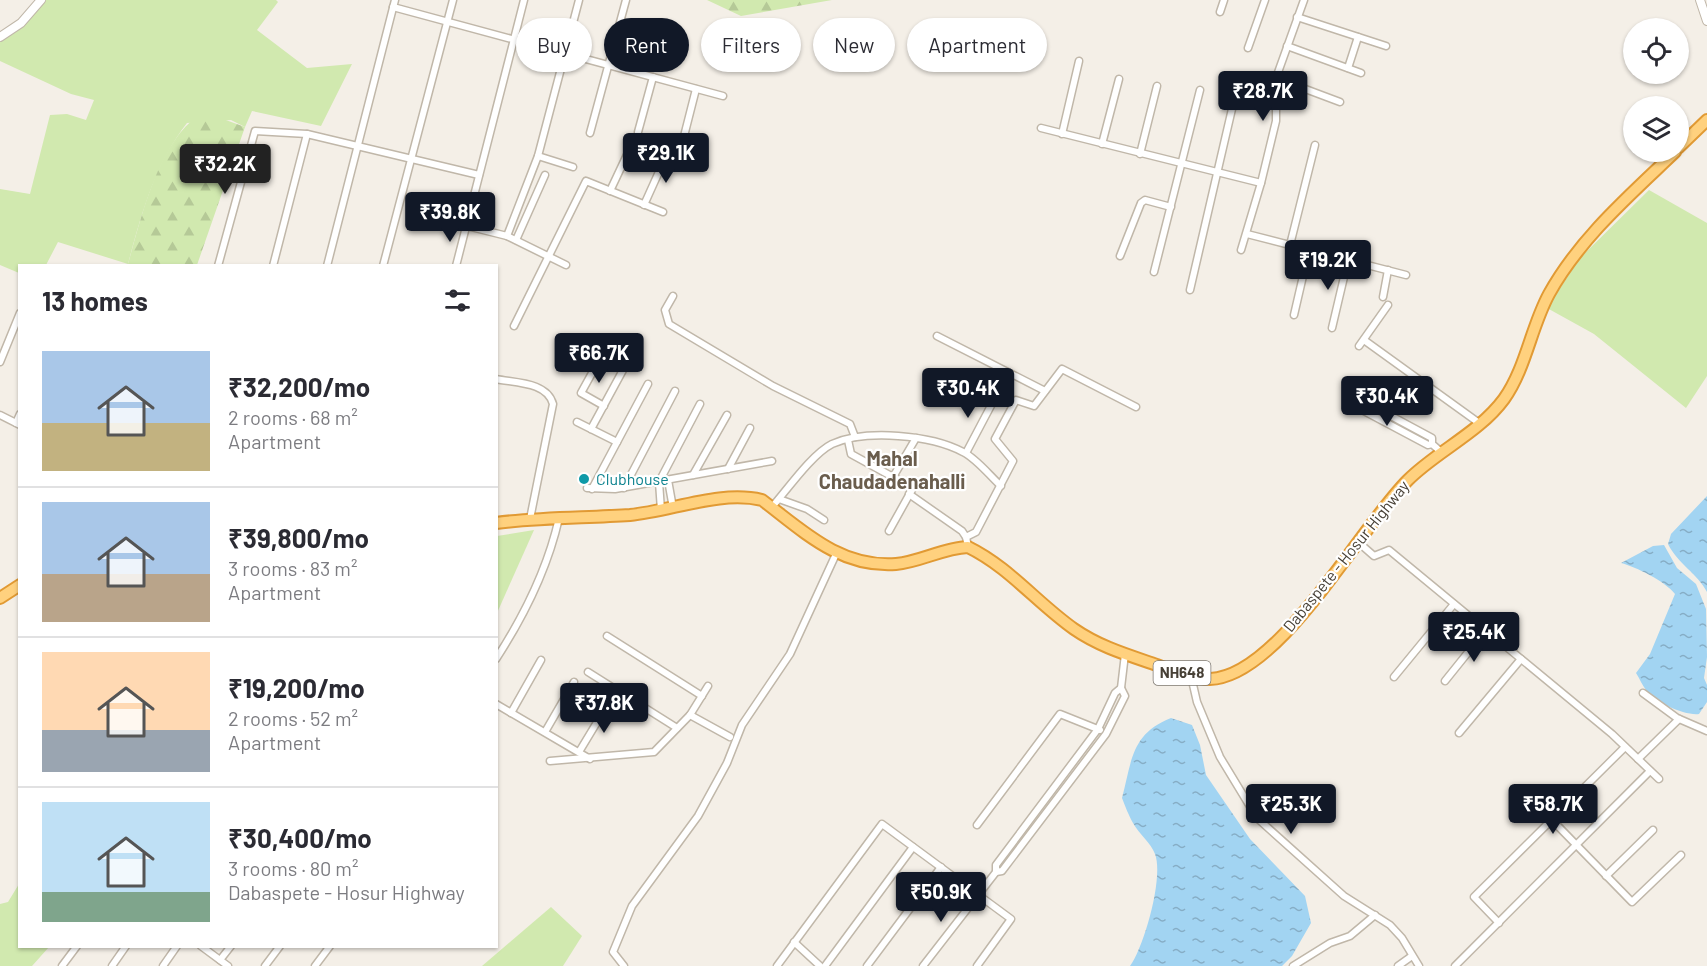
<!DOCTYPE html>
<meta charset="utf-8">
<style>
:root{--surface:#fff;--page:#f2f2f3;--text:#2b2b33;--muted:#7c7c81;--line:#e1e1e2;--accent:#111827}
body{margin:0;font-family:Barlow,sans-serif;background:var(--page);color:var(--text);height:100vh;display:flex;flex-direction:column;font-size:22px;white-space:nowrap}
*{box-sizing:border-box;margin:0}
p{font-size:20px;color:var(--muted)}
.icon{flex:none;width:33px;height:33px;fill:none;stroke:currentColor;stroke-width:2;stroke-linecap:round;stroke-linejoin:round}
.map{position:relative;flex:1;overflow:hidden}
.side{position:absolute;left:18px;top:264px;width:480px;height:684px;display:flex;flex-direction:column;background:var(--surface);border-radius:0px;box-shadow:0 2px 4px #0004}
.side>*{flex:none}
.guide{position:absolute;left:516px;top:18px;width:570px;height:54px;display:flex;gap:12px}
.buttons{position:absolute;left:1623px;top:18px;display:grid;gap:12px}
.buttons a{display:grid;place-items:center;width:66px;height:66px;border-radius:50%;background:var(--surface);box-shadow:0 2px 4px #0004;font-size:30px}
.price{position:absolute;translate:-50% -51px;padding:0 14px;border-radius:6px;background:var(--accent);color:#fff;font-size:20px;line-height:39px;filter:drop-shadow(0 2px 3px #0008)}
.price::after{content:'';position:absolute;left:50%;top:36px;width:18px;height:14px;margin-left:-9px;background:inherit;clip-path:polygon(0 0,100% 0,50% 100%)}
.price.current{background:#222;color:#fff}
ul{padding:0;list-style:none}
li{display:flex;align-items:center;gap:18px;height:150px;padding:0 24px}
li+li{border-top:2px solid var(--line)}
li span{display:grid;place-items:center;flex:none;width:168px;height:120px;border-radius:0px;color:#555}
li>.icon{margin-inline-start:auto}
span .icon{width:72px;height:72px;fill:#fffc;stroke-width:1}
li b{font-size:26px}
h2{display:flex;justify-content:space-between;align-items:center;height:72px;padding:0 24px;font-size:26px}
.chip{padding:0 21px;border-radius:27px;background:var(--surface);box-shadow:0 2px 4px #0004;font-size:21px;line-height:54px}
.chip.current{background:var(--accent);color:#fff}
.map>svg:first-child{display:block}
.grass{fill:#d1e9af}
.forest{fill:url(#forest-firs)}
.water{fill:url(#water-ripples)}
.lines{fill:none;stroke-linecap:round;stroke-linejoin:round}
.minor-casing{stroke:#c0b7a9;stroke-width:9}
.tertiary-casing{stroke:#c0b7a9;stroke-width:10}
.trunk-casing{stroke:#e19a34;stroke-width:14}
.minor{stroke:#fff;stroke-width:6}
.tertiary{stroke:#fff;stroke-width:8}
.trunk{stroke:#ffd17e;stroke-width:10}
.culture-dot{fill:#0f9aa8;stroke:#fff;stroke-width:2}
.labels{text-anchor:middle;stroke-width:4.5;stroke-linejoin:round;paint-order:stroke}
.shield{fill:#fff;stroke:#7e7972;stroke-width:1.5}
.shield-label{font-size:15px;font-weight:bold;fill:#474036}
.culture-label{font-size:16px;fill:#0d838f;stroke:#fff;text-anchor:start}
.street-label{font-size:16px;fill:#474036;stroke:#fff}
.quarter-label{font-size:20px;font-weight:bold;fill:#6a5d4d;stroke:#fff}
</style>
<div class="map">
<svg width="1707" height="966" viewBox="0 0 1707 966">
<defs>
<pattern id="forest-firs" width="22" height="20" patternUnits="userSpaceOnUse" patternTransform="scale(1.5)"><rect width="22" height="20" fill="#d1e9af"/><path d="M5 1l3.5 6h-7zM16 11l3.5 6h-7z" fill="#b5c997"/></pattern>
<pattern id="water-ripples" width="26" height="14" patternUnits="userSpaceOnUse" patternTransform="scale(1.5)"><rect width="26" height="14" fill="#a2d4f2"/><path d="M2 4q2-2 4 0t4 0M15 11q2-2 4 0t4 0" fill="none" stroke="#86adc5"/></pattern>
</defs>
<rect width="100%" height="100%" fill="#f4efe7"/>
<!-- grass -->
<g class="grass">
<path d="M46 0H276L278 2 257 30 307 68 352 64 321 126 252 111 245 127 231 120 187 123C155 164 141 215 128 264L58 242 46 265 20 266 19 273 0 265V189L30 194 50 115 67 114 86 120 94 100 71 94 0 61V41C20 33 33 16 46 0Z"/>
<path d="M1649 190 1707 223V376L1686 408 1594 334 1547 308 1580 258Z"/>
<path d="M534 530 497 613V536Z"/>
<path d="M19 884 20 946 49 947 32 966H0V904L8 902Z"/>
<path d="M551 907 582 936 563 966H482Z"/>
</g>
<!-- forest -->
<g class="forest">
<path d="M707 0H832L741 16Z"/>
<path d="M199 115H212L245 127 197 265 128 264C141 218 158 143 199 115Z"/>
</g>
<!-- water -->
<g class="water">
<path d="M1707 496V592C1697 573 1678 564 1668 544L1671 534Z"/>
<path d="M1664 545 1677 568 1696 584 1706 609 1707 657 1704 678 1707 685V702L1699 714C1685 716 1654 702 1646 690 1642 685 1640 679 1636 673L1650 654 1675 594C1665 581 1636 567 1621 563L1653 546Z"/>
<path d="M1171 718 1192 725 1200 745 1206 775 1250 839 1305 896 1311 923 1292 956 1282 966H1130C1144 947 1164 877 1155 854 1151 843 1139 834 1133 823 1129 816 1125 806 1122 798 1132 760 1131 734 1171 718Z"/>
</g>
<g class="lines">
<defs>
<g id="minor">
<path d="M393 7 723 96"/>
<path d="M1220 12 1224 0"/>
<path d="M1297 17 1386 46"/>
<path d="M1287 46 1361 73"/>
<path d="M1248 48 1265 0"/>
<path d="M1348 68 1358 37"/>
<path d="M1276 78 1340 102"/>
<path d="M1041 128 1261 183"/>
<path d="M638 132 653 77"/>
<path d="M590 133 626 0"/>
<path d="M1062 134 1079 61"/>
<path d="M1102 144 1119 79"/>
<path d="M680 152 696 89"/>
<path d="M1140 154 1157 86"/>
<path d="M538 156 573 167"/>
<path d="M610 191 634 140"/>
<path d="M644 205 667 154"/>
<path d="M467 226 507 236 566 265"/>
<path d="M1247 234 1406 275"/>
<path d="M507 236 538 156 579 0"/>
<path d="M516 240 545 175"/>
<path d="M1290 245 1315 145"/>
<path d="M1241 250 1261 183 1276 121V78L1304 0"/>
<path d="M1120 256 1141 203 1145 200 1171 207"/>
<path d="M218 266 255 131 307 134 479 175"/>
<path d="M273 266 307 134"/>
<path d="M327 266 395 0"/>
<path d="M383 266 453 0"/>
<path d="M456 266 524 0"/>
<path d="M1154 272 1200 90"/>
<path d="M1190 290 1235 96"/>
<path d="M673 296 665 310 669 324 773 386 850 424 855 437"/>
<path d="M1383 297 1388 270"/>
<path d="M1294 315 1309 250"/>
<path d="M514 326 586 181 663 212"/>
<path d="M1332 328 1348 260"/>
<path d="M937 336 1045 391"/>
<path d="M1364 340 1479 423"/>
<path d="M1359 346 1388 305"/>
<path d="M0 362 20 313"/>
<path d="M597 364 581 393 604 406"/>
<path d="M496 379C516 383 547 382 553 404L530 519"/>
<path d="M0 415 20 425"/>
<path d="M577 422 617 442"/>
<path d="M16 423 20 414"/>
<path d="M591 429 623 370"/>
<path d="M848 440 851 454 913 488 889 531"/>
<path d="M1432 444 1428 445 1349 403 1348 397 1352 395 1432 438V444L1440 451"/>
<path d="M966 453 995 398"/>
<path d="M728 469 750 428"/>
<path d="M693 475 727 415"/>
<path d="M893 477 916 438"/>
<path d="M668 480 673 508"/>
<path d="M587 488 615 489 772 461"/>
<path d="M624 488 675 391"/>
<path d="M592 489 648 384"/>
<path d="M909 494 962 531 966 537 968 547"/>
<path d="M779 499 807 509 824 520"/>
<path d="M772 507C787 490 812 454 832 444 866 429 931 435 963 452 977 459 989 475 1001 486"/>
<path d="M661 510 659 482 700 404"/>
<path d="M966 537 976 532 1013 461 995 439 1016 400 1034 406 1062 369 1136 407"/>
<path d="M1358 542 1374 556 1389 550 1612 734 1659 779"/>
<path d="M607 636 702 696"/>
<path d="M496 659C524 616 548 567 559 518"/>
<path d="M588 672 677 728"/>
<path d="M1191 676 1197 702 1220 757 1257 818 1344 896 1390 925 1402 938 1419 966"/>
<path d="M1394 677 1454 604"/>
<path d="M1445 681 1486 630"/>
<path d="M1643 693 1677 718 1707 731"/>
<path d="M496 704 590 759"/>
<path d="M511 713 541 660"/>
<path d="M690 715 730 737"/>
<path d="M545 732 574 682"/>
<path d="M1459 733 1521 659"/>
<path d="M579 752 608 704"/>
<path d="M1638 759 1679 719"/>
<path d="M550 761 654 752 690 715 708 686"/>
<path d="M1552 820 1632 902 1681 855"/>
<path d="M977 825 1060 714 1100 730"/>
<path d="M996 872 1002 871 1106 734 1125 696 1121 688"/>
<path d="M1606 876 1653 830"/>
<path d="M1499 923 1474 897 1625 747"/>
<path d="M794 942 820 966"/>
<path d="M201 946 228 966"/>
<path d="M220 960 231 946"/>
<path d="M62 966 77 946"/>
<path d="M112 966 126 946"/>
<path d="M163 966 177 946"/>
<path d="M265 966 280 946"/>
<path d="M315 966 330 946"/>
<path d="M624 966 613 952 632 906 698 816 727 763 742 725 790 654 836 554"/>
<path d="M777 966 882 824 1011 919 977 966"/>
<path d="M825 966 913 847"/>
<path d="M867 966 941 867"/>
<path d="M923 966 996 872V865L1098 729 1115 693 1121 688 1125 654"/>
<path d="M1293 966 1330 943 1350 936 1375 915"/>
<path d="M1398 966 1412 956"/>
<path d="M1455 966 1650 771"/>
</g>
<g id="tertiary">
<path d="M1700 0 1707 21"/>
<path d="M0 37 21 23 41 0"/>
</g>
<g id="trunk">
<path d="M1678 148 1707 120"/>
<path d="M496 523C541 517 585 518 630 515 672 511 720 490 762 500 803 531 840 568 896 564 920 562 943 548 968 547 1009 567 1037 603 1074 629 1100 647 1128 655 1157 665 1173 671 1193 679 1210 679 1279 677 1361 526 1408 480 1437 451 1479 433 1504 399 1526 368 1531 327 1549 294 1580 238 1630 195 1675 152"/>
<path d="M0 598 20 585"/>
</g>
</defs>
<!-- minor casing -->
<use href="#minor" class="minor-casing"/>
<!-- tertiary casing -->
<use href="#tertiary" class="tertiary-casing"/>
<!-- trunk casing -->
<use href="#trunk" class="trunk-casing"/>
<!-- minor -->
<use href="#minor" class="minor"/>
<!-- tertiary -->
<use href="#tertiary" class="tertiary"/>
<!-- trunk -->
<use href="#trunk" class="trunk"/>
</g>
<!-- markers -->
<circle class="culture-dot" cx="584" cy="479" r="6"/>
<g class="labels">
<!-- shield labels -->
<rect class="shield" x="1153.5" y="661" width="57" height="24" rx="4.5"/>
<g class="shield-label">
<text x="1182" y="678">NH648</text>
</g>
<!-- culture labels -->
<g class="culture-label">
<text x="596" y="485">Clubhouse</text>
</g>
<!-- street labels -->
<g class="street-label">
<text transform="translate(1346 556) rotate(-51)" y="6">Dabaspete - Hosur Highway</text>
</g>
<!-- quarter labels -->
<g class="quarter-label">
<text x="892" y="466">Mahal<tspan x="892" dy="23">Chaudadenahalli</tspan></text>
</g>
</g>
</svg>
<div class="buttons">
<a><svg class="icon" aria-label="locate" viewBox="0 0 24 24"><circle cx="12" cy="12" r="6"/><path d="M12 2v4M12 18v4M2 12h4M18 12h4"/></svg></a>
<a><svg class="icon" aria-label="layers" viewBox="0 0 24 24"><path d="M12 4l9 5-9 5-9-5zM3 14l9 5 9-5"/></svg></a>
</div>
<b class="price" style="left:1263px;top:122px">₹28.7K</b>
<b class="price" style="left:666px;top:184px">₹29.1K</b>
<b class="price current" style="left:225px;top:195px">₹32.2K</b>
<b class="price" style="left:450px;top:243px">₹39.8K</b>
<b class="price" style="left:1328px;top:291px">₹19.2K</b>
<b class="price" style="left:599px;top:384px">₹66.7K</b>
<b class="price" style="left:968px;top:419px">₹30.4K</b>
<b class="price" style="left:1387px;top:427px">₹30.4K</b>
<b class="price" style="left:1474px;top:663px">₹25.4K</b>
<b class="price" style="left:604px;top:734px">₹37.8K</b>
<b class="price" style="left:1291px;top:835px">₹25.3K</b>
<b class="price" style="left:1553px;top:835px">₹58.7K</b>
<b class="price" style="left:941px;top:923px">₹50.9K</b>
<div class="guide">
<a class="chip">Buy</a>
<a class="chip current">Rent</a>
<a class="chip">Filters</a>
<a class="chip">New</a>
<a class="chip">Apartment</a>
</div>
<section class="side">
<h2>13 homes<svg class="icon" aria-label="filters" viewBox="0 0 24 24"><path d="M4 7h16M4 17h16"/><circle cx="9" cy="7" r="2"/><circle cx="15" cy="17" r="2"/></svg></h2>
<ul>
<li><span style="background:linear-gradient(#a9c7e8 60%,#c2b280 0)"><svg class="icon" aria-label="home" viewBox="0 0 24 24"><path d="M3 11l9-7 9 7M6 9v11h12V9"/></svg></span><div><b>₹32,200/mo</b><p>2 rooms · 68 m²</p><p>Apartment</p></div></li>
<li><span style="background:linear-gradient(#a9c7e8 60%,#b9a48a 0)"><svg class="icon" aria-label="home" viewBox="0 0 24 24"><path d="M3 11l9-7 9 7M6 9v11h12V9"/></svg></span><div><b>₹39,800/mo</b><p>3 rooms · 83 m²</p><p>Apartment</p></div></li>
<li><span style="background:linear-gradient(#ffd9b3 65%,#9aa5b1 0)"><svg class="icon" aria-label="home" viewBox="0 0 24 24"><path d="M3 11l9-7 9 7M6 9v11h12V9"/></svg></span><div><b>₹19,200/mo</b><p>2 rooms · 52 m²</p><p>Apartment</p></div></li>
<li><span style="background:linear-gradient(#bfe0f5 75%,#7fa58c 0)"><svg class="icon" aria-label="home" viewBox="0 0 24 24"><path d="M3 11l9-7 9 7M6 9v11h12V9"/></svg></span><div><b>₹30,400/mo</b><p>3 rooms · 80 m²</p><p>Dabaspete - Hosur Highway</p></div></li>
</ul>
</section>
</div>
